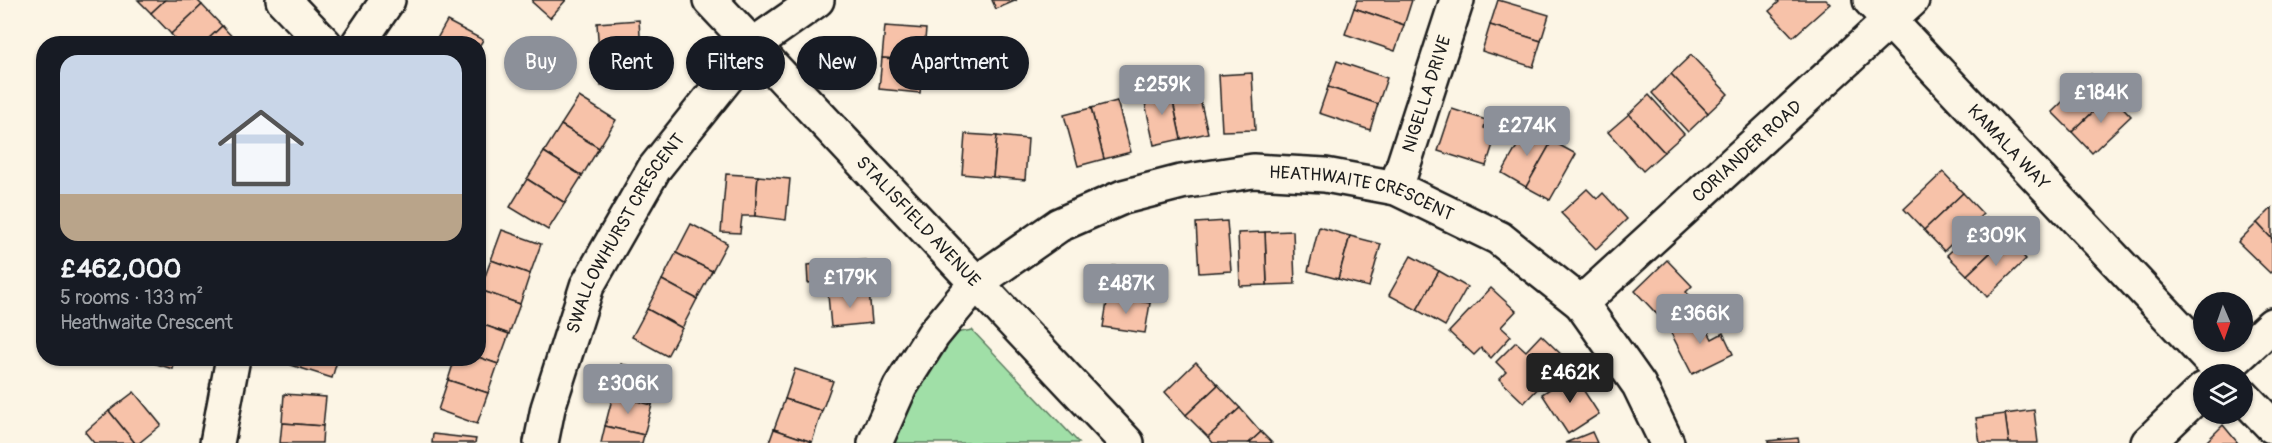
<!DOCTYPE html>
<meta charset="utf-8">
<style>
:root{--surface:#171b24;--page:#20242c;--text:#f1f3f6;--muted:#9ea1a6;--line:#363941;--accent:#8c9099}
body{margin:0;font-family:Pangolin,sans-serif;background:var(--page);color:var(--text);height:100vh;display:flex;flex-direction:column;font-size:22px;white-space:nowrap}
*{box-sizing:border-box;margin:0}
p{font-size:20px;color:var(--muted)}
.icon{flex:none;width:33px;height:33px;fill:none;stroke:currentColor;stroke-width:2;stroke-linecap:round;stroke-linejoin:round}
.map{position:relative;flex:1;overflow:hidden}
.drawer{position:absolute;left:36px;top:36px;width:450px;height:330px;display:flex;flex-direction:column;background:var(--surface);border-radius:24px;box-shadow:0 2px 4px #0004}
.drawer>*{flex:none}
.guide{position:absolute;left:504px;top:36px;width:570px;height:54px;display:flex;gap:12px}
.needle{width:39px;rotate:178deg}
.controls{position:absolute;left:2193px;top:292px;display:grid;gap:12px}
.controls a{display:grid;place-items:center;width:60px;height:60px;border-radius:50%;background:var(--surface);box-shadow:0 2px 4px #0004;font-size:30px}
.price{position:absolute;translate:-50% -51px;padding:0 14px;border-radius:6px;background:var(--accent);color:#fff;font-size:20px;line-height:39px;filter:drop-shadow(0 2px 3px #0008)}
.price::after{content:'';position:absolute;left:50%;top:36px;width:18px;height:14px;margin-left:-9px;background:inherit;clip-path:polygon(0 0,100% 0,50% 100%)}
.price.current{background:#222;color:#fff}
ul{padding:0;list-style:none}
li{display:grid;align-content:center;gap:12px;height:318px;padding:0 24px}
li+li{border-top:2px solid var(--line)}
li span{display:grid;place-items:center;height:186px;border-radius:18px;color:#555}
li>.icon{margin-inline-start:auto}
span .icon{width:108px;height:108px;fill:#fffc;stroke-width:1}
li b{font-size:26px}
.pill{padding:0 21px;border-radius:27px;background:var(--surface);box-shadow:0 2px 4px #0004;font-size:21px;line-height:54px}
.pill.current{background:var(--accent);color:#fff}
.map>svg:first-child{display:block}
.green{fill:#a0dfa7;stroke:#5e7e62;stroke-width:1.5}
.building{fill:#f7c2a9;stroke:#1c1c1c;stroke-width:1.5}
.lines{fill:none;stroke-linecap:round;stroke-linejoin:round}
.minor-casing{stroke:#1c1c1c;stroke-width:38}
.minor{stroke:#fcf5e5;stroke-width:33}
.labels{text-anchor:middle;stroke-width:6;stroke-linejoin:round;paint-order:stroke}
.street-label{font-size:18px;fill:#1c1c1c;stroke:#fcf5e5}
</style>
<div class="map">
<svg width="2272" height="443" viewBox="0 0 2272 443">
<rect width="100%" height="100%" fill="#fcf5e5"/>
<filter id="ink" filterUnits="userSpaceOnUse"><feTurbulence type="fractalNoise" baseFrequency=".0167" numOctaves="2"/><feDisplacementMap in="SourceGraphic" scale="12" xChannelSelector="R" yChannelSelector="G"/><feConvolveMatrix kernelMatrix="1 2 1 2 8 2 1 2 1" color-interpolation-filters="sRGB"/></filter>
<g filter="url(#ink)">
<!-- green -->
<path class="green" d="M972 330 1079 443H891L927 372 956 333Z"/>
<!-- building -->
<g class="building">
<path d="M138 0H165L151 13Z"/>
<path d="M165 0H197L202 5 171 34 151 13Z"/>
<path d="M533 0H566L550 18 532 2Z"/>
<path d="M992 0H1017L996 9Z"/>
<path d="M1357 0H1412L1404 25 1354 8Z"/>
<path d="M1498 0 1549 15 1541 41 1490 25Z"/>
<path d="M1777 0H1826L1830 4 1793 37 1769 11 1779 2Z"/>
<path d="M202 5 222 26 203 44H179L171 34Z"/>
<path d="M1354 8 1404 25 1395 51 1345 34Z"/>
<path d="M639 20 641 51 599 54 597 23Z"/>
<path d="M447 21 483 40 478 48V44H434Z"/>
<path d="M1490 25 1541 41 1533 67 1482 51Z"/>
<path d="M222 26 239 44H203Z"/>
<path d="M885 26 926 29 923 61 882 58Z"/>
<path d="M641 51 643 83 601 86 599 54Z"/>
<path d="M1691 55 1728 94 1708 113 1671 74Z"/>
<path d="M882 58 923 61 920 93 879 89Z"/>
<path d="M1337 61 1387 78 1378 104 1328 87Z"/>
<path d="M1252 73 1255 130 1222 131 1219 75Z"/>
<path d="M1671 74 1708 113 1688 132 1652 93Z"/>
<path d="M2091 74 2111 95 2072 132 2052 112Z"/>
<path d="M1196 82 1208 133 1181 139 1170 88Z"/>
<path d="M1328 87 1378 104 1370 130 1319 113Z"/>
<path d="M1170 88 1181 139 1154 145 1143 93Z"/>
<path d="M1649 95 1684 134 1664 152 1629 114Z"/>
<path d="M2111 95 2131 116 2092 153 2072 132Z"/>
<path d="M579 97 616 120 599 148 561 125Z"/>
<path d="M1117 101 1131 152 1104 159 1091 108Z"/>
<path d="M1091 108 1104 159 1078 166 1064 115Z"/>
<path d="M1452 109 1486 120 1484 128 1497 132 1486 166 1438 151Z"/>
<path d="M1629 114 1664 152 1643 171 1608 132Z"/>
<path d="M561 125 599 148 582 176 544 152Z"/>
<path d="M1528 127 1552 141 1526 187 1502 173Z"/>
<path d="M965 134 997 136 993 177 962 174Z"/>
<path d="M997 136 1028 139 1025 180 993 177Z"/>
<path d="M1552 141 1576 154 1550 200 1526 187Z"/>
<path d="M544 152 582 176 565 203 527 179Z"/>
<path d="M1943 172 1963 193 1924 230 1904 209Z"/>
<path d="M726 174 758 176 755 216H742L740 233 721 232Z"/>
<path d="M758 176 790 179 786 220 755 216Z"/>
<path d="M527 179 565 203 548 230 510 207Z"/>
<path d="M1587 189 1597 199 1603 193 1627 219 1596 249 1561 213Z"/>
<path d="M1963 193 1983 214 1944 251 1924 230Z"/>
<path d="M2272 208V239L2257 223Z"/>
<path d="M1987 218 2006 238 1967 275 1947 255Z"/>
<path d="M1227 221 1231 271 1199 273 1196 223Z"/>
<path d="M2257 223 2272 239V271L2270 273 2238 242Z"/>
<path d="M691 224 727 243 712 271 676 253Z"/>
<path d="M1319 227 1350 236 1338 279 1308 271Z"/>
<path d="M502 230 541 244 530 274 491 260Z"/>
<path d="M1293 231 1295 284 1267 285 1265 232Z"/>
<path d="M1265 232 1267 285 1240 286 1238 233Z"/>
<path d="M1350 236 1381 244 1369 287 1338 279Z"/>
<path d="M2006 238 2026 259 1987 297 1967 275Z"/>
<path d="M676 253 712 271 697 299 662 280Z"/>
<path d="M1411 256 1439 271 1417 310 1389 295Z"/>
<path d="M491 260 530 274 520 304 480 290Z"/>
<path d="M866 260 869 291 828 295 827 281 808 283 807 265Z"/>
<path d="M1667 260 1692 286 1686 292 1696 302 1669 327 1635 291Z"/>
<path d="M1113 266 1155 272 1150 303 1108 296Z"/>
<path d="M1439 271 1467 287 1445 326 1417 310Z"/>
<path d="M662 280 697 299 682 328 647 309Z"/>
<path d="M1491 288 1516 311 1501 327 1511 336 1491 358 1481 348 1474 355 1449 332Z"/>
<path d="M480 290 520 304 509 334 478 323Z"/>
<path d="M869 291 872 323 831 327 828 295Z"/>
<path d="M1108 296 1150 303 1145 333 1103 327Z"/>
<path d="M647 309 682 328 667 356 632 337Z"/>
<path d="M1700 316 1712 339 1723 333 1733 354 1692 374 1670 331Z"/>
<path d="M478 323 509 334 498 364 478 357Z"/>
<path d="M1541 335 1566 359 1524 403 1499 379 1506 372 1496 362 1516 342 1526 351Z"/>
<path d="M478 357 498 364 488 393 448 380 455 358H478Z"/>
<path d="M137 358H176L173 369Z"/>
<path d="M293 358H338L332 378 291 365Z"/>
<path d="M1196 362 1218 385 1186 415 1165 392Z"/>
<path d="M621 364 659 373 652 405 613 395Z"/>
<path d="M795 369 833 381 822 411 785 399Z"/>
<path d="M1573 374 1599 414 1568 434 1542 394Z"/>
<path d="M448 380 488 393 477 424 438 410Z"/>
<path d="M1218 385 1240 408 1208 437 1186 415Z"/>
<path d="M134 392 161 425 139 443H135L109 411Z"/>
<path d="M284 394 326 397 323 426 282 423Z"/>
<path d="M613 395 652 405 644 435 605 426Z"/>
<path d="M785 399 822 411 812 442 774 429Z"/>
<path d="M1240 408 1261 432 1249 443H1213L1208 437Z"/>
<path d="M2034 410 2038 443H2009L2005 414Z"/>
<path d="M109 411 135 443H94L85 432Z"/>
<path d="M2005 414 2009 443H1980L1976 418Z"/>
<path d="M282 423 323 426 322 443H280Z"/>
<path d="M2223 425 2238 443H2205Z"/>
<path d="M605 426 644 435 642 443H601Z"/>
<path d="M774 429 812 442 811 443H769Z"/>
<path d="M1261 432 1272 443H1249Z"/>
<path d="M1592 432 1597 443H1565Z"/>
<path d="M433 434 476 439 475 443H432Z"/>
<path d="M1798 438 1799 443H1768V441Z"/>
</g>
<g class="lines">
<defs>
<g id="minor">
<path d="M283 0 325 44"/>
<path id="s1" d="M710 0 1127 443"/>
<path id="s2" d="M1870 0 2224 375"/>
<path d="M358 44 388 0"/>
<path id="s3" d="M1396 188 1457 0"/>
<path id="s4" d="M1581 303 1912 0"/>
<path d="M2218 375 2272 325"/>
<path d="M2242 395 2272 426"/>
<path d="M217 443 233 358"/>
<path id="s5" d="M541 443 548 408 587 286 654 169 753 45 817 0"/>
<path id="s6" d="M875 443 900 387 933 335 976 283 1059 225 1123 197 1181 182 1253 171 1325 175 1396 188 1499 238 1581 303 1639 385 1667 443"/>
<path d="M2148 443 2204 389"/>
</g>
</defs>
<!-- minor casing -->
<use href="#minor" class="minor-casing"/>
<!-- minor -->
<use href="#minor" class="minor"/>
</g>
</g>
<g class="labels">
<!-- street labels -->
<g class="street-label">
<text dy="6" stroke="none"><textPath href="#s3" startOffset="99">NIGELLA DRIVE</textPath></text>
<text dy="6" stroke="none"><textPath href="#s2" startOffset="202">KAMALA WAY</textPath></text>
<text dy="6" stroke="none"><textPath href="#s4" startOffset="225">CORIANDER ROAD</textPath></text>
<text dy="6" stroke="none"><textPath href="#s6" startOffset="606">HEATHWAITE CRESCENT</textPath></text>
<text dy="6" stroke="none"><textPath href="#s1" startOffset="304">STALISFIELD AVENUE</textPath></text>
<text dy="6" stroke="none"><textPath href="#s5" startOffset="228">SWALLOWHURST CRESCENT</textPath></text>
</g>
</g>
</svg>
<div class="controls">
<a><svg class="needle" viewBox="-14 -14 28 28"><path d="M0-13l5 13h-10z" fill="#e53935"/><path d="M0 13l5-13h-10z" fill="#9ea1a6"/></svg></a>
<a><svg class="icon" aria-label="layers" viewBox="0 0 24 24"><path d="M12 4l9 5-9 5-9-5zM3 14l9 5 9-5"/></svg></a>
</div>
<b class="price" style="left:1162px;top:116px">£259K</b>
<b class="price" style="left:2101px;top:124px">£184K</b>
<b class="price" style="left:1527px;top:157px">£274K</b>
<b class="price" style="left:1996px;top:267px">£309K</b>
<b class="price" style="left:850px;top:309px">£179K</b>
<b class="price" style="left:1126px;top:315px">£487K</b>
<b class="price" style="left:1700px;top:345px">£366K</b>
<b class="price current" style="left:1570px;top:404px">£462K</b>
<b class="price" style="left:628px;top:415px">£306K</b>
<div class="guide">
<a class="pill current">Buy</a>
<a class="pill">Rent</a>
<a class="pill">Filters</a>
<a class="pill">New</a>
<a class="pill">Apartment</a>
</div>
<section class="drawer">
<ul>
<li><span style="background:linear-gradient(#c9d6e8 75%,#b9a48a 0)"><svg class="icon" aria-label="home" viewBox="0 0 24 24"><path d="M3 11l9-7 9 7M6 9v11h12V9"/></svg></span><div><b>£462,000</b><p>5 rooms · 133 m²</p><p>Heathwaite Crescent</p></div></li>
</ul>
</section>
</div>
